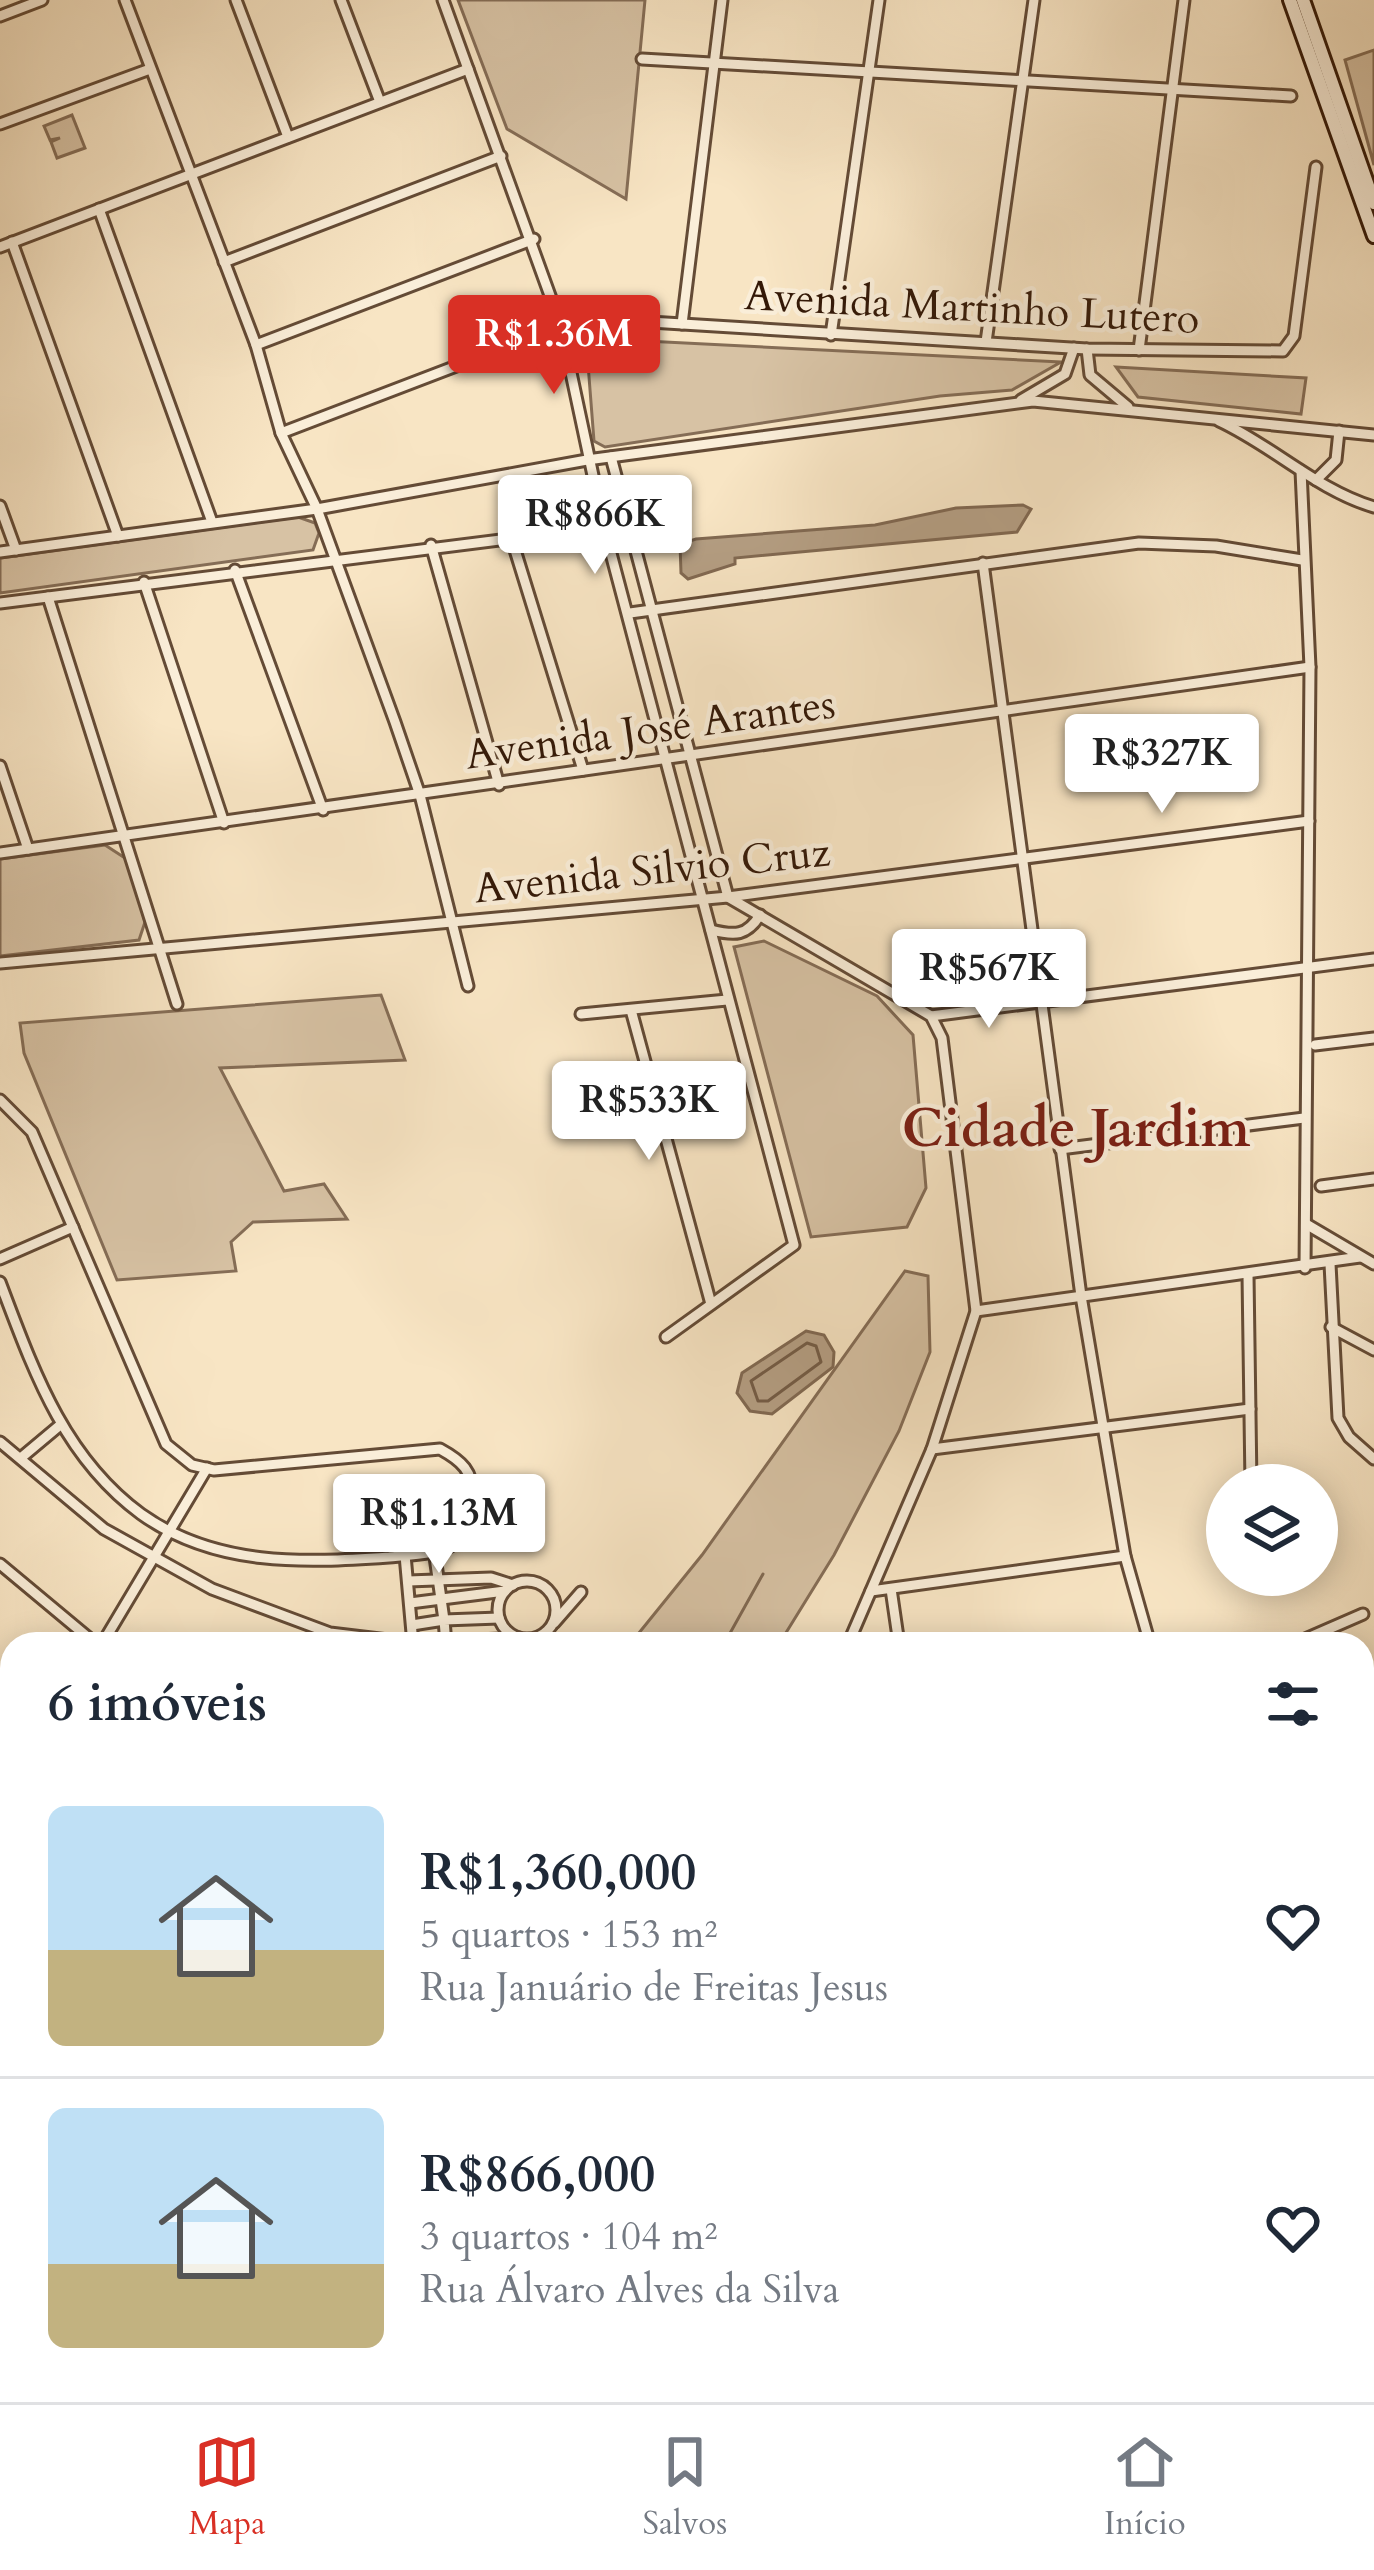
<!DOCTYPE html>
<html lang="pt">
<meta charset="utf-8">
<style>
:root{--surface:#fff;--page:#f6f6f7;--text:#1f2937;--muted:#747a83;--line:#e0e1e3;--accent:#d93025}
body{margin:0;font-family:Cardo,serif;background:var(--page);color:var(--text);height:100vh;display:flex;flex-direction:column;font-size:45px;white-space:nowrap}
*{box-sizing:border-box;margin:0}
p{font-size:39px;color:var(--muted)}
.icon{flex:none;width:66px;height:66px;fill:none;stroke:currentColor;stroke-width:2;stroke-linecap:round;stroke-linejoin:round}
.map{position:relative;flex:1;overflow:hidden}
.drawer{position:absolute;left:0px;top:1632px;width:1374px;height:771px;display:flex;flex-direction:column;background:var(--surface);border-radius:36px 36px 0 0;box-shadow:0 6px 30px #0003}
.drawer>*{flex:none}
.tools{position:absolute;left:1206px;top:1464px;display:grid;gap:24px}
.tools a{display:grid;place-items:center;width:132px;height:132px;border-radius:50%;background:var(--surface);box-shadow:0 6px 30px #0003;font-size:60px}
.price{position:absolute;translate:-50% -102px;padding:0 27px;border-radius:12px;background:#fff;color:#222;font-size:39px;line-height:78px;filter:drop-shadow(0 3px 6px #0008)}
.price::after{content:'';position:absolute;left:50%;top:72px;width:36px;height:27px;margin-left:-18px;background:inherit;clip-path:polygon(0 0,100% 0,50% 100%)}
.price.selected{background:var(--accent);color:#fff}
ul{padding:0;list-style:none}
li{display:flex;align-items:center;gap:36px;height:300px;padding:0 48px}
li+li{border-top:3px solid var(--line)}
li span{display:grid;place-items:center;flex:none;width:336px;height:240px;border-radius:18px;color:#555}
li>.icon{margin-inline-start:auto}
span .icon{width:144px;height:144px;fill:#fffc;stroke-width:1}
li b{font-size:51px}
h2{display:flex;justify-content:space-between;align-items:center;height:144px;padding:0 48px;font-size:51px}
.tab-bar{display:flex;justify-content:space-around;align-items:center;height:168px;border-top:3px solid var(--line);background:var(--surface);font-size:33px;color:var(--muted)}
.tab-bar a{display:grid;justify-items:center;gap:6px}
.tab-bar .selected{color:var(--accent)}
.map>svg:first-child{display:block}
.green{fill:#d7c2a4;stroke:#856d56;stroke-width:3}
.water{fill:#b59f84;stroke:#816952;stroke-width:3}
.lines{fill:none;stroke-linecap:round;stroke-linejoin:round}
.shore{stroke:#745c46;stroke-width:3}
.stream{stroke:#816952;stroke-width:3}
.minor-casing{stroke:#644b36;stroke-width:15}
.tertiary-casing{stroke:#644b36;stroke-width:16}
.secondary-casing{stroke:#331807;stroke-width:18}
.minor{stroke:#faeed9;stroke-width:9}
.tertiary{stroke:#faeed9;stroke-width:10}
.secondary{stroke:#faeed9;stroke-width:12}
.labels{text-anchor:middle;stroke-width:9;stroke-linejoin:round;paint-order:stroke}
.street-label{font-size:42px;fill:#331807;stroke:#faeed9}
.district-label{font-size:54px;font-weight:bold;fill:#7a1f14;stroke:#faeed9}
</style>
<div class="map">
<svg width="1374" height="2402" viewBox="0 0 1374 2402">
<rect width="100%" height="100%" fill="#f8e5c4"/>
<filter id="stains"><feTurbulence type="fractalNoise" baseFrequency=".00167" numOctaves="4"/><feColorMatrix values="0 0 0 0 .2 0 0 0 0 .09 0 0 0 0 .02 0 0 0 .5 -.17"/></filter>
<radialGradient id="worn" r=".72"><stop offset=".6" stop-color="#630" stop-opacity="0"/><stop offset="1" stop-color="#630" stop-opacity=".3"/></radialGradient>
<!-- green -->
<g class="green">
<path d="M458 0H645L626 199 507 129Z"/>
<path d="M1374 50V165L1345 60Z"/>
<path d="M72 115 85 148 57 158 51 142 60 138 50 140 44 126Z"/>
<path d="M586 338 1061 362 1012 390 940 396 605 447 594 441Z"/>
<path d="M1116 367 1306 378 1301 414 1138 397Z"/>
<path d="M298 517 315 523 319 533 313 550 0 593V558Z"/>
<path d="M105 845 128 860 145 922 139 940 0 956V859Z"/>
<path d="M764 941 877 996 913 1035 926 1188 907 1227 811 1237 734 947Z"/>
<path d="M381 995 405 1060 220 1068 284 1191 324 1184 347 1219 253 1222 231 1242 236 1271 117 1280 24 1053 20 1023Z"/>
<path d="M905 1271 928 1276 930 1352 899 1431 834 1555 779 1644H630L702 1555Z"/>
<path d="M0 1700 12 1723V1968L0 1959Z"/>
<path d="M380 2391H546L550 2402H375Z"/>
</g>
<!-- water -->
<g class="water">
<path d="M1023 505 1031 509 1017 532 735 558V564L688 579 681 573 680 544 696 539 875 525 956 508Z"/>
<path d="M806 1331 824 1335 834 1352 833 1367 772 1414 750 1411 737 1393 742 1373Z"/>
</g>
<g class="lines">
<!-- shore -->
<path class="shore" d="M807 1343 816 1346 821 1362 768 1401H758L751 1381Z"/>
<!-- stream -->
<g class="stream">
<path d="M724 1644 763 1574"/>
<path d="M489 2391 491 2402"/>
</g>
<defs>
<g id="minor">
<path d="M125 0 256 345 281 433 317 509 395 722 420 795 468 986"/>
<path d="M236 0 288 137"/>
<path d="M341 0 380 102"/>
<path d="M443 0 561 326 604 527 794 1245 666 1337"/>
<path d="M0 16 42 0"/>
<path d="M642 59 1291 96"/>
<path d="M0 124 150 69"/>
<path d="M99 209 212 522"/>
<path d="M12 242 118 536"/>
<path d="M0 247 468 69"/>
<path d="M224 262 501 156"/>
<path d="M601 319 1087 349 1283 351 1294 336 1316 167"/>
<path d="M682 324 722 0"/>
<path d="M831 335 879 0"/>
<path d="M986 342 1034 0"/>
<path d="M256 345 534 239"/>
<path d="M1087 349 1090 375 1128 407"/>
<path d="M1139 350 1184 0"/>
<path d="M1021 400 1065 374 1074 348"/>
<path d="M1219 421C1273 446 1317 490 1374 507"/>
<path d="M281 433 561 326"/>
<path d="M611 457 728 897 931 1016 942 1038 976 1311 932 1449 848 1644"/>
<path d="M1301 471 1310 667 1305 1268"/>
<path d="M1316 480 1336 460 1339 431"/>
<path d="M0 506 16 550"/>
<path d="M511 537 583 770"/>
<path d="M431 545 499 785"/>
<path d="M0 552 317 509 587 460 1033 401 1374 435"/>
<path d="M983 563 1081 1296 1125 1556 1150 1644"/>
<path d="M235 570 323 810"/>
<path d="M144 582 224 823"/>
<path d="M48 597 177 1004"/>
<path d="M0 603 627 524"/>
<path d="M630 613 1139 543 1216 546 1302 560"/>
<path d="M0 766 28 849"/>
<path d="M0 853 1310 667"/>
<path d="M711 930C735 936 747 936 760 915"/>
<path d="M0 963 728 897 1309 821"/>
<path d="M631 1010 711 1304"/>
<path d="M581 1014 727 1000"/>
<path d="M931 1016 1374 959"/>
<path d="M1315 1045 1374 1038"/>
<path d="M0 1100 32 1132 166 1444 192 1465 214 1470 440 1449C462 1461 473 1471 473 1497 472 1514 472 1528 460 1540 445 1554 410 1555 389 1557 304 1563 215 1567 141 1514 63 1457 33 1369 0 1282"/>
<path d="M1060 1149 1304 1118"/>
<path d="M1321 1186 1374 1179"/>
<path d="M1306 1224 1374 1264"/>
<path d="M0 1259 73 1227"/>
<path d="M1330 1264 1338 1418 1349 1437 1374 1459"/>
<path d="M1248 1275 1251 1485"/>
<path d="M976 1311 1360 1257"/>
<path d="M1331 1327 1374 1350"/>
<path d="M0 1442 104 1529 212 1589 330 1633 413 1643 519 1638 518 1644"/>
<path d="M932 1449 1250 1409"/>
<path d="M22 1457 59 1426"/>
<path d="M405 1555 413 1644"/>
<path d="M0 1564 96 1644"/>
<path d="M408 1581 491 1578 513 1585"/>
<circle cx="527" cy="1610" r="29"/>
<path d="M891 1589 899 1644"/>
<path d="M871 1591 1125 1556"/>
<path d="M410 1603 505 1591"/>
<path d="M554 1623 581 1592"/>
<path d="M412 1625 444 1620 434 1550"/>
<path d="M102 1644 207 1468"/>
<path d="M446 1644 444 1620 499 1618"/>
<path d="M1294 1644 1363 1614"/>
<path d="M5 1698 12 1716"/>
<path d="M1362 1767 1374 1763"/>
<path d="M1362 1891 1374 1889"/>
<path d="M0 1968 12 1976"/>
<path d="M0 2008 12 2003"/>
<path d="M0 2109 12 2105"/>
<path d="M1362 2148 1374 2147"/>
<path d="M1362 2158 1368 2196"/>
<path d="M0 2210 12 2207"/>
<path d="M1362 2278 1374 2274"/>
<path d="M1362 2287 1374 2333"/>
<path d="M88 2391 91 2402"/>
<path d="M135 2391 140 2402"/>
<path d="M350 2391 352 2402"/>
<path d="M567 2391 568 2402"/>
<path d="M999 2391 1000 2402"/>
<path d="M160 2402 168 2391"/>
<path d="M367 2402 371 2391"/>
</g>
<g id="tertiary">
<path d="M1362 2196 1374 2195"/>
<path d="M1362 2219 1374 2217"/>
<path d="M238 2391 243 2402"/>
<path d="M189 2402 200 2391"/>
<path d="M256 2402 272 2391"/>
</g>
<g id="secondary">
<path d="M1290 0 1374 236"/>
<path d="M1303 0 1374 203"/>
</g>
</defs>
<!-- minor casing -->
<use href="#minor" class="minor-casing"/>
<!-- tertiary casing -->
<use href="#tertiary" class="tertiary-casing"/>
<!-- secondary casing -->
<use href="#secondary" class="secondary-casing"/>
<!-- minor -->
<use href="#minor" class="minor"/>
<!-- tertiary -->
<use href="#tertiary" class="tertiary"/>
<!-- secondary -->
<use href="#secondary" class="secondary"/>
</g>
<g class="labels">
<!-- street labels -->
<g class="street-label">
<text transform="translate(972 306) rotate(3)" y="15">Avenida Martinho Lutero</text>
<text transform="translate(650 728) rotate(-8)" y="15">Avenida José Arantes</text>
<text transform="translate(652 869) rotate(-6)" y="15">Avenida Silvio Cruz</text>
</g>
<!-- district labels -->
<g class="district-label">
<text x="1076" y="1146">Cidade Jardim</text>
</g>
</g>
<rect width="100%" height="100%" filter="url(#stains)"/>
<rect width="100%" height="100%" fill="url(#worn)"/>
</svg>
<div class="tools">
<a><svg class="icon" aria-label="layers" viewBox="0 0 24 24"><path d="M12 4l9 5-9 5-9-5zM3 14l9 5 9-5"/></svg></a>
</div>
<b class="price selected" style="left:554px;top:397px">R$1.36M</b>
<b class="price" style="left:595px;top:577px">R$866K</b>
<b class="price" style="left:1162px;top:816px">R$327K</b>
<b class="price" style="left:989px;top:1031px">R$567K</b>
<b class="price" style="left:649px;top:1163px">R$533K</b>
<b class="price" style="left:439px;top:1576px">R$1.13M</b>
<section class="drawer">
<h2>6 imóveis<svg class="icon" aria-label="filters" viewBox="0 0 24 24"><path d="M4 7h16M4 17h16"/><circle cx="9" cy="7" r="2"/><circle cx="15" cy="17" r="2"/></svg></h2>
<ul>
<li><span style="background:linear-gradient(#bfe0f5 60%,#c2b280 0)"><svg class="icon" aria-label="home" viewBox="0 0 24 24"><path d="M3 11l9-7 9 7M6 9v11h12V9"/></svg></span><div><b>R$1,360,000</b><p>5 quartos · 153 m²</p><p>Rua Januário de Freitas Jesus</p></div><svg class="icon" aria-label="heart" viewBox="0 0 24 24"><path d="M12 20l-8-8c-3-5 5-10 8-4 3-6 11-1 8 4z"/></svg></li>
<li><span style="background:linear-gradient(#bfe0f5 65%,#c2b280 0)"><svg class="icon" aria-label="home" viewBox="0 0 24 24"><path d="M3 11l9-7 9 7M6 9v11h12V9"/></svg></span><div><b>R$866,000</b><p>3 quartos · 104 m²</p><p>Rua Álvaro Alves da Silva</p></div><svg class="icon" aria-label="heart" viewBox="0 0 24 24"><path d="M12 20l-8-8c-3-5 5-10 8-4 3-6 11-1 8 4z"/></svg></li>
</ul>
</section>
</div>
<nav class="tab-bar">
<a class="selected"><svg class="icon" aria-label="map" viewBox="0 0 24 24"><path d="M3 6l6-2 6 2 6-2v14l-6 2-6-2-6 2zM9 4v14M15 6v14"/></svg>Mapa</a>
<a><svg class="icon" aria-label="saved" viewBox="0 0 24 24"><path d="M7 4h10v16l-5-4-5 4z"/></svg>Salvos</a>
<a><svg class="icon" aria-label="home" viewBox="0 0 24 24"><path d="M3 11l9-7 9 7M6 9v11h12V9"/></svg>Início</a>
</nav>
